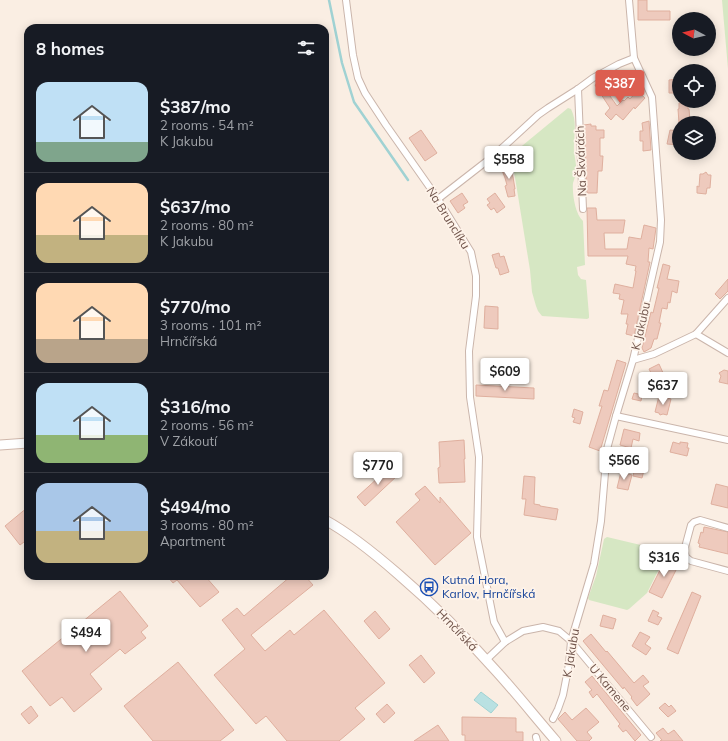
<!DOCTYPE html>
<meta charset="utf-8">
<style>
:root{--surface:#171b24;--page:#242831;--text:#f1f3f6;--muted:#9ea1a6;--line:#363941;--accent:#dc5e50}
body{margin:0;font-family:Mulish,sans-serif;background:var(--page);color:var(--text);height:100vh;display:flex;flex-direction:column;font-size:15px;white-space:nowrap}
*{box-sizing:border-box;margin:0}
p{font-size:13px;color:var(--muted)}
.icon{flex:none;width:22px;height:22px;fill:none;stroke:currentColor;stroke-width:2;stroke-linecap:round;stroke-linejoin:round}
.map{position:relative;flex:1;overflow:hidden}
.details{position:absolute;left:24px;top:24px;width:305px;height:556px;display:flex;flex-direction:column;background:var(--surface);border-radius:12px;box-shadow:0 2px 10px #0003}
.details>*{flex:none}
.needle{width:26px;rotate:277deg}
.controls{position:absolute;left:672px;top:12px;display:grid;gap:8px}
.controls a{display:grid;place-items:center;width:44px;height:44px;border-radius:50%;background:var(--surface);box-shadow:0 2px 10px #0003;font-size:20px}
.price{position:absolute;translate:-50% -34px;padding:0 9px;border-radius:4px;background:#fff;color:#222;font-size:13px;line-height:26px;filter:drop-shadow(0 1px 2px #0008)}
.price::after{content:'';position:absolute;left:50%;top:24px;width:12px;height:9px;margin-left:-6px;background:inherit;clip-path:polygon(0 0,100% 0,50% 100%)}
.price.active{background:var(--accent);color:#fff}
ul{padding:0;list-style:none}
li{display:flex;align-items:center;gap:12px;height:100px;padding:0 12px}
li+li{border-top:1px solid var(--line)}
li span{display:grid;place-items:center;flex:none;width:112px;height:80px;border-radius:12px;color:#555}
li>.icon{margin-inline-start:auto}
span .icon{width:48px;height:48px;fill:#fffc;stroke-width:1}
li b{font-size:17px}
h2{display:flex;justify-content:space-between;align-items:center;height:48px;padding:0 12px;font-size:17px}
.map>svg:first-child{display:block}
.green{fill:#d6e7c3}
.water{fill:#b9e1e2;stroke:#a0d2d3}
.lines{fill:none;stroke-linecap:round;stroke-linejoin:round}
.stream{stroke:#a0d2d3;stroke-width:2.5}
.building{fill:#eecabd;stroke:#dfaf9e}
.street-casing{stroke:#cab5ab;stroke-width:8}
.secondary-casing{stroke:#cfb7ab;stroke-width:11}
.street{stroke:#fff;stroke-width:6}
.secondary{stroke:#fff;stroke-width:9}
.labels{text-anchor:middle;stroke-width:3.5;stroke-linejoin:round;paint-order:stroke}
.street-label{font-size:12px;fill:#70544b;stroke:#fef3e9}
.transit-label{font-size:12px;fill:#164399;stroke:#fef3e9;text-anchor:start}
</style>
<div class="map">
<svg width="728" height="741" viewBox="0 0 728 741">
<rect width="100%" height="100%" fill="#faeee3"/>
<!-- green -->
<g class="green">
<path d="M722 0H728V69Z"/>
<path d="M568 108 571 109C578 123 573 137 574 152 575 159 577 167 576 174 575 177 574 180 573 183 572 193 575 214 583 221L585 265 577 267 578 275 581 279 586 280 589 315V318L587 319 542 316 538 311 536 306 532 292 530 270 513 165 516 161 515 154 517 150Z"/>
<path d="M607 537 666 551 665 557 647 593 629 609 627 610 589 600 588 598 596 576 604 539Z"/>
</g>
<!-- water -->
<path class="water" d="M481 692 498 705 491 713 474 700Z"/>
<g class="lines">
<!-- stream -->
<path class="stream" d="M329 0 342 63 354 102 408 180"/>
</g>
<!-- building -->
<g class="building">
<path d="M638 0H647V11H670V20H638Z"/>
<path d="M679 79V93H669V80Z"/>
<path d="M600 82 617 106 623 100 624 101 628 97 630 99 637 91 645 98 635 109 634 107 623 120 616 114 611 120 605 114 610 108 595 85Z"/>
<path d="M679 103H688V109H689L690 121H687V122L679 123 678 109H679Z"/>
<path d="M649 121 651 150 643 151V141H640V131H643L642 123Z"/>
<path d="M591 124V126H596V130H604V138H600V156H603L602 171H598L597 193H587L584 125Z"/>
<path d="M421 130 437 153 425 161 409 138Z"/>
<path d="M670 130 678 131 677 135 679 136V145L667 144Z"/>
<path d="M507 163 513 177 515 189H514L515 196 508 197 505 186 507 185 505 178 500 165Z"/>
<path d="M706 172 708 175H711L710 188H707L706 194 697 193V186L699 187 700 174H703Z"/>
<path d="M462 193 468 202 463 205 465 208 458 213 450 201Z"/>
<path d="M495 193 505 207 497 213 494 208 491 210 487 205 490 203 487 199Z"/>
<path d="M587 208H596L597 220H625L623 233H604L605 249H627L629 237 641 239 644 225 656 228 653 249 649 248 648 262H650L634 336 626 334 628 324H626L628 314H621L624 300 619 299 620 294 613 293 615 284 633 288 636 271H635L636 266 626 264 628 256H588Z"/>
<path d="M499 253 500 257 504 256 509 272 500 275 498 268H496L492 255Z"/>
<path d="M663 264 670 266 667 279 679 281 677 293 672 291 670 303 668 302 667 309 662 308 659 323H661L657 339H654L651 348 644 352 642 348 651 312 653 313 659 288H657Z"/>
<path d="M728 279V291L720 299 715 294Z"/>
<path d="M485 306 498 307V329L484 328Z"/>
<path d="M617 360 626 363 600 451 589 447 602 406H599L604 390 608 391Z"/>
<path d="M659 364 664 375 654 379 649 369Z"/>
<path d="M724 370 728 371V384L719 382 721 376 719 373Z"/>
<path d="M476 385 534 388V399L476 396Z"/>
<path d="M634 393 642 395 641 401 632 399Z"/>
<path d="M659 396 671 399 667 415 663 414 660 415 659 413 655 412Z"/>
<path d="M574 409 583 412 580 424 573 422 575 418 572 417Z"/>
<path d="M624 429 640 433 639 441 633 439 631 448 620 445Z"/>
<path d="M464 440 465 459H464L465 482 439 483 438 468 440 467 439 442Z"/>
<path d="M673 442 680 444V442L688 443 687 448H689L687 456 670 452Z"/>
<path d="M613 461 622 463 619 472 610 470Z"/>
<path d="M636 464 645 466 642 478 633 476Z"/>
<path d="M391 466 399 474 365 506 357 497Z"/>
<path d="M621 472 632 475 628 490 617 488Z"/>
<path d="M524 476 535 477 534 504 540 505V506L558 509 556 520 524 515 526 499H522Z"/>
<path d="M716 484 728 487V508L711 504Z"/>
<path d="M425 486 440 503V497L471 533 435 565 396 522 420 500 415 494Z"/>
<path d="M28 507V539L20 545 5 526Z"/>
<path d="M704 527 728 532V554L699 547 700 544 698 543 701 532 703 533Z"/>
<path d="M666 558 679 564 662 598 649 592Z"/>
<path d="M167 576H205L219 592 200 607 177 580 173 583Z"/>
<path d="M291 576H305L313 585 251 635 265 651 290 630 294 635 324 610 385 683 355 708 365 719 339 741H287L266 716 256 724 214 675 245 649 222 620 237 608 244 616Z"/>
<path d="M120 591 148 626 141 632 146 638 125 654 120 649 90 674 102 689 74 712 62 697 50 706 22 671Z"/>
<path d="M692 592 701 596 678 654 667 649Z"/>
<path d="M653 610 659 613 657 616 662 618 658 625 648 621Z"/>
<path d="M375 611 390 629 379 639 364 621Z"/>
<path d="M603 615 616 619 613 629 600 626Z"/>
<path d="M640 632 650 637 645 644 651 648 646 655 632 646Z"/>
<path d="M591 634 606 652 607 651 634 683 643 675 649 682 643 686 650 694 637 706 631 698 632 697 624 687 623 689 583 641Z"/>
<path d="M421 655 435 673 424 683 409 665Z"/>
<path d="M178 662 234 730 220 741H153L124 706Z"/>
<path d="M592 676 641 735 635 741 626 730 623 732 618 726 620 724 597 694 593 698 589 692 592 690 585 682Z"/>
<path d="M665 703 669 707 671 705 676 711 668 717 659 708Z"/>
<path d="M387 704 395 713 384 723 376 714Z"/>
<path d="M31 706 38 716 29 724 21 714Z"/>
<path d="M586 708 599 722 587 732 592 738 589 741H577L558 719 565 712 572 720Z"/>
<path d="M462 717 516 718V732H523V741H465V735H462Z"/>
<path d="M438 725 449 741H414Z"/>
<path d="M663 728 668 734 674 730 683 741H660L662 740 656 733Z"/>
</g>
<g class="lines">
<defs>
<g id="street">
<path d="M346 0 353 55 358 78 365 93 386 125 438 199 471 252 476 276V296L469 351 470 397 479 457 477 537 494 622 505 642"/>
<path d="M578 89 583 209"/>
<path d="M438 199 492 157 512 139 538 115 548 108 578 89 593 78 619 64 634 58"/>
<path d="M696 334 728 353"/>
<path d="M633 360 654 354 696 334 728 298"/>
<path d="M616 416 728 440"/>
<path d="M728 528 700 520 694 522 691 525 684 551 686 557 691 561 728 571"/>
<path d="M486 660 505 642 523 631 543 627 559 631 571 641 651 737"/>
<path d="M553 719 558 709 563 695 569 664 571 641 594 564 601 521 607 449 616 416 633 360 660 242 661 220 652 97 634 58 629 0"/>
<path d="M536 737 537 741"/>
</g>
<g id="secondary">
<path d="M0 445 28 443"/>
<path d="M325 520C351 534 375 554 398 574 433 604 466 637 497 672 517 694 536 718 556 741"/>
</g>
</defs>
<!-- street casing -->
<use href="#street" class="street-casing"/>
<!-- secondary casing -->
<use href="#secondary" class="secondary-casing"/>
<!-- street -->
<use href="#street" class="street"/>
<!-- secondary -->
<use href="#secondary" class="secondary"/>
</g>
<!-- icons -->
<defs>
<symbol id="bus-ring" viewBox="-11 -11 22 22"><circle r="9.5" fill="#fef3e9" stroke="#1a4fb4" stroke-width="1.5"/><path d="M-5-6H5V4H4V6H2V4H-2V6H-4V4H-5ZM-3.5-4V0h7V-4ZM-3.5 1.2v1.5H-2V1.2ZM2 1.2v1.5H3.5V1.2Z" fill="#1a4fb4"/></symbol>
</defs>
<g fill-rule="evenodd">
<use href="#bus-ring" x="419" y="577" width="20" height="20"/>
</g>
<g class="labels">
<!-- street labels -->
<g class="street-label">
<text transform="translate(581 161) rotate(-92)" y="4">Na Škvárách</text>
<text transform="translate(448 218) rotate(58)" y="4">Na Brunclíku</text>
<text transform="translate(641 326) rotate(-77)" y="4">K Jakubu</text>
<text transform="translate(457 630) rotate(46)" y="4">Hrnčířská</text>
<text transform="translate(571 653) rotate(-80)" y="4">K Jakubu</text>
<text transform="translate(610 688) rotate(50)" y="4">U Kamene</text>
</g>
<!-- transit labels -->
<g class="transit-label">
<text x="442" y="584">Kutná Hora,<tspan x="442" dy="14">Karlov, Hrnčířská</tspan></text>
</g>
</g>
</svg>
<div class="controls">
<a><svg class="needle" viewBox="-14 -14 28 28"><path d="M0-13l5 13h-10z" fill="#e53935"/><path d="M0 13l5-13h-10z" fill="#9ea1a6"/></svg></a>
<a><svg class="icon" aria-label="locate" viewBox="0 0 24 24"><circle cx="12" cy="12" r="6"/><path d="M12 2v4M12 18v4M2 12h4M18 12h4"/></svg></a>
<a><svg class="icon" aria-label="layers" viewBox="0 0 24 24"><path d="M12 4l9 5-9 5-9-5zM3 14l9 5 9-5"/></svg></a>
</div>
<b class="price active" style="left:620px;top:104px">$387</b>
<b class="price" style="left:509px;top:180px">$558</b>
<b class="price" style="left:505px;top:392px">$609</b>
<b class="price" style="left:663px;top:406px">$637</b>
<b class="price" style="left:624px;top:481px">$566</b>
<b class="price" style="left:378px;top:486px">$770</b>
<b class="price" style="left:664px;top:578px">$316</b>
<b class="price" style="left:86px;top:653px">$494</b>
<section class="details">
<h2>8 homes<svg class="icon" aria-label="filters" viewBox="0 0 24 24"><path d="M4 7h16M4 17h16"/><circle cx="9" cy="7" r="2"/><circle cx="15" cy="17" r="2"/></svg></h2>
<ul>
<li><span style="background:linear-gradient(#bfe0f5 75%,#7fa58c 0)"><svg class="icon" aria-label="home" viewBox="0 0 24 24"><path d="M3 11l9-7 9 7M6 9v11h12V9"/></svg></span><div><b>$387/mo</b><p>2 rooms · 54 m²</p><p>K Jakubu</p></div></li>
<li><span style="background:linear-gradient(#ffd9b3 65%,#c2b280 0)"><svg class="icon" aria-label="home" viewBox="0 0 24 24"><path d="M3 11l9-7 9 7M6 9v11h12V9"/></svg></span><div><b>$637/mo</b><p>2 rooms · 80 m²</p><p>K Jakubu</p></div></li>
<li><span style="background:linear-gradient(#ffd9b3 70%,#b9a48a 0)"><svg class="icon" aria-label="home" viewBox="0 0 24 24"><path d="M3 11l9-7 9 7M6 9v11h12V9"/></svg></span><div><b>$770/mo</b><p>3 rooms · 101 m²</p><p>Hrnčířská</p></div></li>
<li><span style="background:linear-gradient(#bfe0f5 65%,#8fb573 0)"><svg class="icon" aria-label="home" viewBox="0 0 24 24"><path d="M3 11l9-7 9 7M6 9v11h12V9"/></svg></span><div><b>$316/mo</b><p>2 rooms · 56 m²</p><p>V Zákoutí</p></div></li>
<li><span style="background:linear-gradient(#a9c7e8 60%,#c2b280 0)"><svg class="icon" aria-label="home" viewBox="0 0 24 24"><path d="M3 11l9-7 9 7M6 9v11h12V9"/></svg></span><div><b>$494/mo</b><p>3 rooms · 80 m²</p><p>Apartment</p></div></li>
</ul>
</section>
</div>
